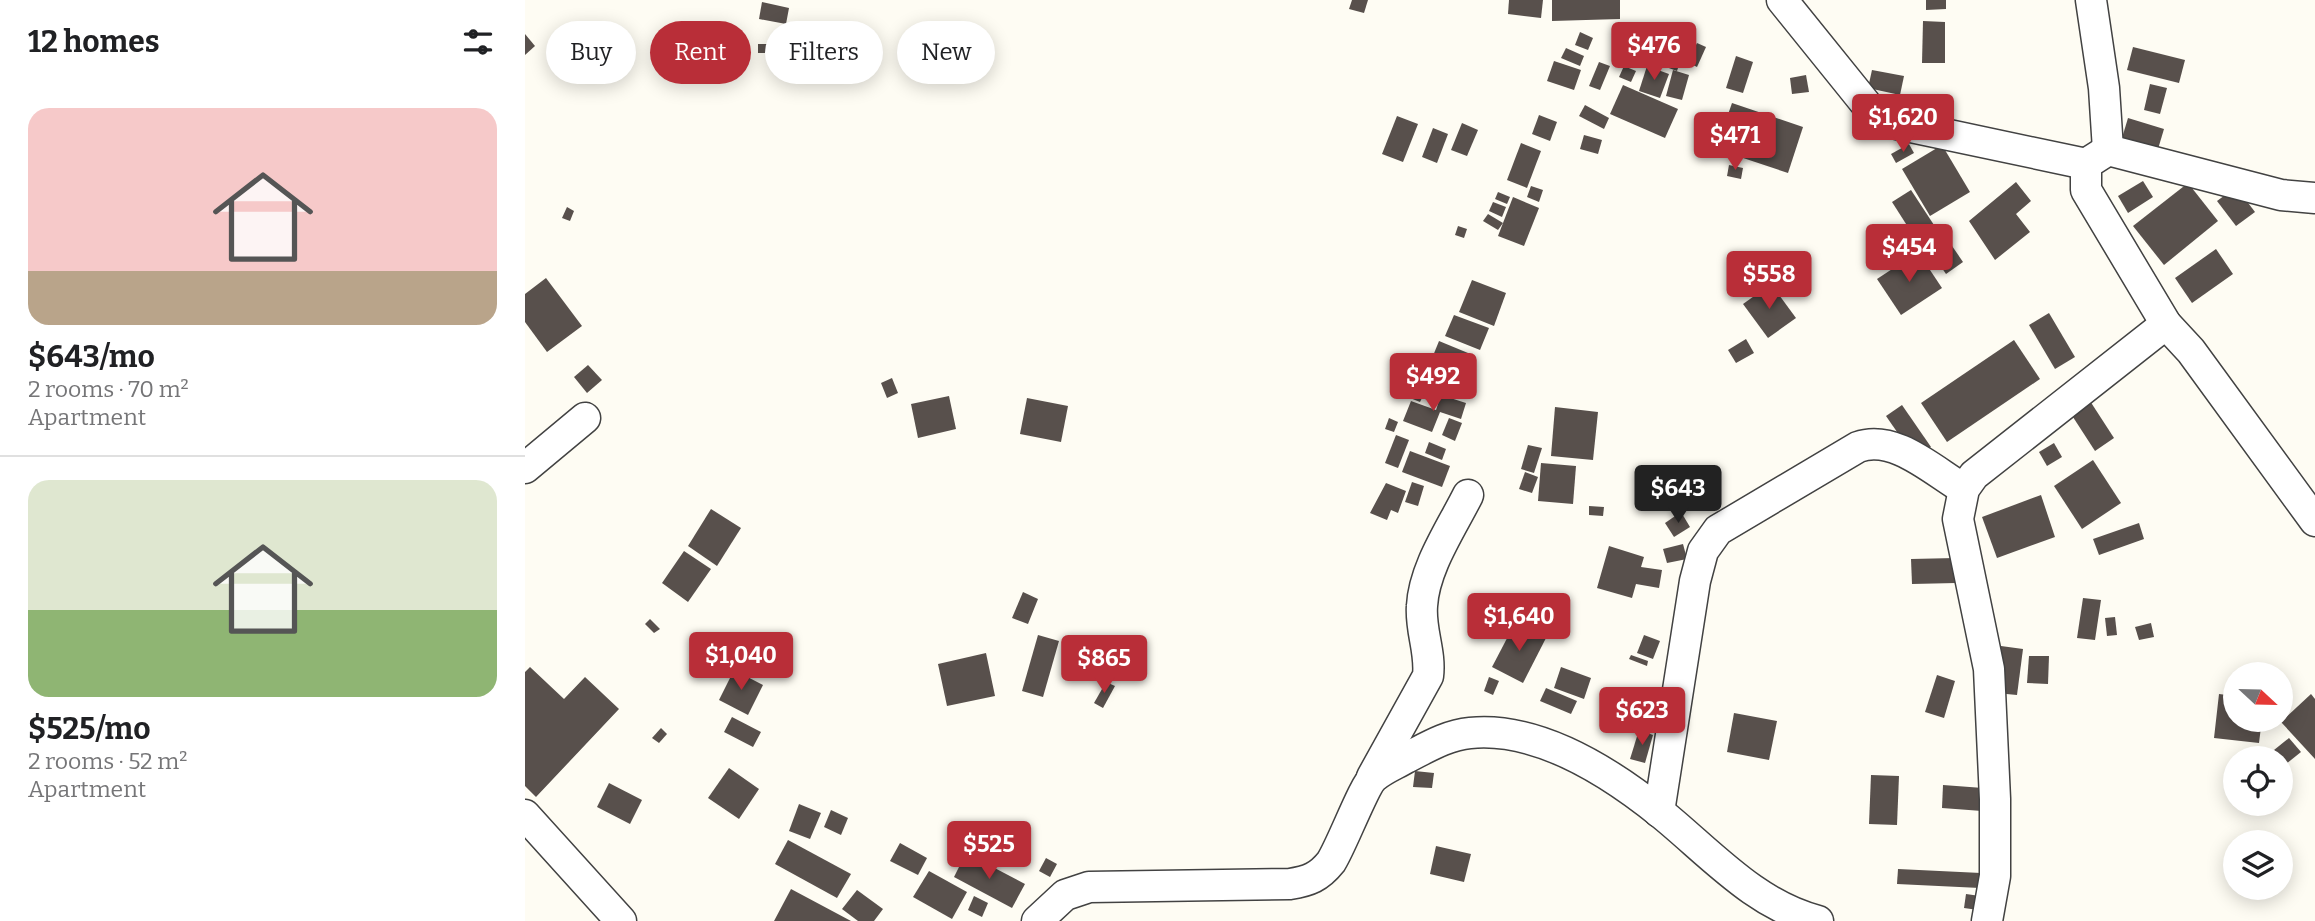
<!DOCTYPE html>
<meta charset="utf-8">
<style>
:root{--surface:#fff;--page:#f2f2f2;--text:#202124;--muted:#757577;--line:#e0e0e0;--accent:#b92e38}
body{margin:0;font-family:Bitter,serif;background:var(--page);color:var(--text);height:100vh;display:flex;flex-direction:column;font-size:26px;white-space:nowrap}
*{box-sizing:border-box;margin:0}
p{font-size:23px;color:var(--muted)}
.icon{flex:none;width:38px;height:38px;fill:none;stroke:currentColor;stroke-width:2;stroke-linecap:round;stroke-linejoin:round}
.map{position:relative;flex:1;overflow:hidden}
.side{display:flex;flex-direction:column;background:var(--surface);width:525px}
.side>*{flex:none}
.top-card{position:absolute;left:21px;top:21px;width:665px;height:63px;display:flex;gap:14px}
.needle{width:46px;rotate:112deg}
.fabs{position:absolute;left:1698px;top:662px;display:grid;gap:14px}
.fabs a{display:grid;place-items:center;width:70px;height:70px;border-radius:50%;background:var(--surface);box-shadow:0 4px 18px #0003;font-size:35px}
.price{position:absolute;translate:-50% -60px;padding:0 16px;border-radius:7px;background:var(--accent);color:#fff;font-size:23px;line-height:46px;filter:drop-shadow(0 2px 4px #0008)}
.price::after{content:'';position:absolute;left:50%;top:42px;width:21px;height:16px;margin-left:-10px;background:inherit;clip-path:polygon(0 0,100% 0,50% 100%)}
.price.selected{background:#222;color:#fff}
ul{padding:0;list-style:none}
li{display:grid;align-content:center;gap:14px;height:371px;padding:0 28px}
li+li{border-top:2px solid var(--line)}
li span{display:grid;place-items:center;height:217px;border-radius:21px;color:#555}
li>.icon{margin-inline-start:auto}
span .icon{width:126px;height:126px;fill:#fffc;stroke-width:1}
li b{font-size:30px}
h2{display:flex;justify-content:space-between;align-items:center;height:84px;padding:0 28px;font-size:30px}
.tag{padding:0 24px;border-radius:32px;background:var(--surface);box-shadow:0 4px 18px #0003;font-size:24px;line-height:63px}
.tag.selected{background:var(--accent);color:#fff}
main{display:flex;flex:1;min-height:0}
.map>svg:first-child{display:block}
.building{fill:#58504c}
.lines{fill:none;stroke-linecap:round;stroke-linejoin:round}
.minor-casing{stroke:#424242;stroke-width:33}
.minor{stroke:#fff;stroke-width:30}
</style>
<main>
<section class="side">
<h2>12 homes<svg class="icon" aria-label="filters" viewBox="0 0 24 24"><path d="M4 7h16M4 17h16"/><circle cx="9" cy="7" r="2"/><circle cx="15" cy="17" r="2"/></svg></h2>
<ul>
<li><span style="background:linear-gradient(#f6c9c9 75%,#b9a48a 0)"><svg class="icon" aria-label="home" viewBox="0 0 24 24"><path d="M3 11l9-7 9 7M6 9v11h12V9"/></svg></span><div><b>$643/mo</b><p>2 rooms · 70 m²</p><p>Apartment</p></div></li>
<li><span style="background:linear-gradient(#dfe7d0 60%,#8fb573 0)"><svg class="icon" aria-label="home" viewBox="0 0 24 24"><path d="M3 11l9-7 9 7M6 9v11h12V9"/></svg></span><div><b>$525/mo</b><p>2 rooms · 52 m²</p><p>Apartment</p></div></li>
</ul>
</section>
<div class="map">
<svg width="1790" height="921" viewBox="0 0 1790 921">
<rect width="100%" height="100%" fill="#fefcf3"/>
<!-- building -->
<g class="building">
<path d="M827 0H843L839 13 824 9Z"/>
<path d="M984 0H1018L1016 18 983 14Z"/>
<path d="M1027 0H1095V19L1027 21Z"/>
<path d="M1401 0H1421V9L1401 10Z"/>
<path d="M237 2 264 8 261 24 234 19Z"/>
<path d="M1398 21 1420 22V63H1397Z"/>
<path d="M1055 32 1068 38 1063 50 1050 45Z"/>
<path d="M1106 32 1120 37 1116 49 1101 43Z"/>
<path d="M0 34 10 46 0 55Z"/>
<path d="M1124 35 1136 39 1128 59 1117 54Z"/>
<path d="M1156 36 1170 41 1166 50 1153 44Z"/>
<path d="M1137 42 1159 51 1152 71 1130 63Z"/>
<path d="M1172 43 1181 47 1172 67 1162 62Z"/>
<rect x="233" y="44" width="12" height="9"/>
<path d="M1608 47 1660 60 1654 83 1602 70Z"/>
<path d="M1041 48 1059 56 1055 66 1036 58Z"/>
<path d="M1102 51 1116 56 1112 66 1098 61Z"/>
<path d="M214 53 217 63 210 65 206 56Z"/>
<path d="M1211 56 1228 62 1218 93 1201 88Z"/>
<path d="M1029 61 1056 70 1049 90 1022 81Z"/>
<path d="M1074 62 1085 66 1075 90 1064 86Z"/>
<path d="M1099 66 1111 71 1106 82 1094 77Z"/>
<path d="M1122 66 1144 74 1135 98 1114 91Z"/>
<path d="M1148 70 1164 75 1157 100 1141 96Z"/>
<path d="M1347 70 1379 76 1375 95 1343 88Z"/>
<path d="M1281 75 1284 92 1267 94 1265 78Z"/>
<path d="M1625 84 1642 88 1635 114 1619 110Z"/>
<path d="M1098 85 1153 109 1140 138 1085 114Z"/>
<path d="M1207 103 1278 127 1263 173 1191 149Z"/>
<path d="M1060 105 1084 118 1079 129 1054 116Z"/>
<path d="M1014 115 1032 122 1025 141 1007 134Z"/>
<path d="M872 116 893 124 878 162 857 154Z"/>
<path d="M1603 118 1639 129 1633 149 1597 138Z"/>
<path d="M937 123 953 130 942 156 926 150Z"/>
<path d="M908 128 923 134 912 163 897 157Z"/>
<path d="M1059 135 1077 140 1073 154 1055 149Z"/>
<path d="M996 143 1016 151 1002 188 982 180Z"/>
<path d="M1384 144 1389 153 1371 163 1366 154Z"/>
<path d="M1417 145 1445 192 1405 216 1377 169Z"/>
<path d="M1204 165 1218 168 1216 179 1202 176Z"/>
<path d="M1618 181 1628 197 1603 213 1593 196Z"/>
<path d="M1491 182 1506 201 1491 214 1505 232 1470 260 1444 221Z"/>
<path d="M1663 183 1693 221 1639 265 1608 226Z"/>
<path d="M1006 186 1018 190 1014 202 1002 197Z"/>
<path d="M1711 187 1730 212 1711 226 1692 201Z"/>
<path d="M1386 190 1409 225 1390 238 1367 202Z"/>
<path d="M973 192 985 197 982 204 970 199Z"/>
<path d="M988 197 1014 208 999 246 973 236Z"/>
<path d="M968 202 981 207 977 217 964 211Z"/>
<path d="M42 207 49 211 45 221 37 218Z"/>
<path d="M963 214 978 223 973 230 958 221Z"/>
<path d="M933 226 942 229 939 238 930 235Z"/>
<path d="M1423 240 1438 262 1421 274 1406 252Z"/>
<path d="M1691 249 1708 274 1667 303 1650 278Z"/>
<path d="M1393 252 1417 288 1376 315 1352 279Z"/>
<path d="M21 278 57 326 22 352 0 322V294Z"/>
<path d="M947 280 981 293 969 326 934 312Z"/>
<path d="M1246 284 1271 318 1243 338 1218 304Z"/>
<path d="M1524 313 1550 357 1530 369 1504 325Z"/>
<path d="M929 315 964 328 955 350 920 336Z"/>
<path d="M1221 339 1229 353 1211 363 1203 350Z"/>
<path d="M1489 340 1515 379 1422 442 1396 403Z"/>
<path d="M914 341 943 353 929 389 899 378Z"/>
<path d="M63 365 77 380 62 393 49 377Z"/>
<path d="M367 378 373 393 362 398 356 383Z"/>
<path d="M887 378 910 391 906 401 897 398 895 402 880 396Z"/>
<path d="M916 395 941 403 936 419 915 412 907 432 878 421 886 401 911 410Z"/>
<path d="M424 396 431 429 393 438 386 404Z"/>
<path d="M502 398 543 406 536 442 495 434Z"/>
<path d="M1565 401 1589 438 1570 451 1546 414Z"/>
<path d="M1377 405 1406 447 1390 458 1361 416Z"/>
<path d="M1030 407 1073 412 1068 460 1026 456Z"/>
<path d="M864 418 873 422 869 432 860 429Z"/>
<path d="M924 418 937 423 930 441 917 435Z"/>
<path d="M871 435 884 440 873 468 860 463Z"/>
<path d="M904 442 921 449 917 460 900 453Z"/>
<path d="M1529 443 1537 457 1522 466 1514 452Z"/>
<path d="M1003 445 1017 448 1009 473 996 469Z"/>
<path d="M885 451 925 466 917 487 877 472Z"/>
<path d="M1568 460 1596 503 1557 529 1529 486Z"/>
<path d="M1016 463 1051 466 1048 504 1013 501Z"/>
<path d="M1000 472 1013 477 1007 493 994 489Z"/>
<path d="M887 482 899 486 893 506 880 502Z"/>
<path d="M861 483 881 491 873 513 866 510 862 520 845 513Z"/>
<path d="M1516 495 1530 537 1472 558 1457 517Z"/>
<path d="M1064 506 1079 507 1078 516 1064 515Z"/>
<path d="M186 509 216 528 192 566 163 546Z"/>
<path d="M1156 512 1165 527 1149 537 1140 523Z"/>
<path d="M1614 523 1619 539 1574 555 1568 539Z"/>
<path d="M1158 544 1162 559 1142 563 1138 549Z"/>
<path d="M1084 546 1119 557 1116 567 1137 570 1134 588 1111 584 1107 598 1072 588Z"/>
<path d="M159 551 186 569 163 602 137 583Z"/>
<path d="M1430 558 1431 583 1387 584 1386 559Z"/>
<path d="M498 592 513 599 503 624 487 618Z"/>
<path d="M1558 598 1576 600 1570 640 1552 638Z"/>
<path d="M1590 617 1592 635 1582 636 1580 618Z"/>
<path d="M125 619 135 629 129 633 120 624Z"/>
<path d="M990 623 1021 638 998 683 967 667Z"/>
<path d="M1626 623 1629 637 1614 640 1610 627Z"/>
<path d="M513 635 534 641 518 697 497 691Z"/>
<path d="M1119 635 1135 641 1128 659 1112 653Z"/>
<path d="M1476 646 1498 649 1492 695 1471 693Z"/>
<path d="M461 653 470 696 422 706 413 664Z"/>
<path d="M1106 655 1123 661 1122 666 1104 659Z"/>
<path d="M1504 656H1524L1523 684 1502 683Z"/>
<path d="M5 667 39 699 60 677 94 709 11 797 0 786V672Z"/>
<path d="M1036 667 1066 678 1059 699 1029 688Z"/>
<path d="M209 670 238 685 223 715 194 700Z"/>
<path d="M1412 675 1430 681 1419 718 1400 712Z"/>
<path d="M964 677 974 681 968 695 959 691Z"/>
<path d="M581 682 590 686 578 708 569 703Z"/>
<path d="M1021 688 1052 701 1046 714 1015 701Z"/>
<path d="M1694 694 1710 696V719H1737L1734 743 1689 738Z"/>
<path d="M1786 694 1790 699V759L1756 722Z"/>
<path d="M1088 698 1115 708 1107 729 1080 719Z"/>
<path d="M1209 713 1252 721 1244 760 1202 752Z"/>
<path d="M207 717 236 732 228 747 199 732Z"/>
<path d="M136 728 142 734 134 743 127 738Z"/>
<path d="M1114 730 1128 735 1120 763 1105 759Z"/>
<path d="M1764 738 1776 752 1761 764 1749 750Z"/>
<path d="M204 768 234 789 214 819 183 798Z"/>
<path d="M890 771 909 773 907 788 888 787Z"/>
<path d="M1346 775 1374 776 1372 825 1344 824Z"/>
<path d="M84 783 117 800 105 824 72 807Z"/>
<path d="M1418 785 1458 788 1457 811 1417 808Z"/>
<path d="M274 804 296 813 285 839 264 831Z"/>
<path d="M306 810 323 818 316 835 299 827Z"/>
<path d="M263 840 326 874 312 898 250 864Z"/>
<path d="M375 843 402 858 393 875 365 861Z"/>
<path d="M911 846 946 854 939 882 905 874Z"/>
<path d="M441 853 500 884 487 908 429 877Z"/>
<path d="M521 858 532 864 525 877 514 871Z"/>
<path d="M1373 869 1456 873 1455 888 1372 884Z"/>
<path d="M404 871 442 892 427 919 388 897Z"/>
<path d="M266 889 326 921H249Z"/>
<path d="M332 890 358 909 349 921H333L317 909Z"/>
<path d="M1441 894 1455 896 1453 910 1439 908Z"/>
<path d="M449 896 463 903 457 917 443 910Z"/>
</g>
<g class="lines">
<defs>
<g id="minor">
<path d="M1257 0 1349 114 1372 124 1561 164"/>
<path d="M1566 0 1579 88 1583 150"/>
<path d="M1790 198 1756 195 1583 150 1561 164V190L1641 324 1666 351 1790 521"/>
<path d="M0 468 60 418"/>
<path d="M847 777 903 676C906 652 895 630 897 606 899 568 926 529 943 495"/>
<path d="M1134 812 1170 581 1178 551 1193 530 1333 447C1370 434 1408 471 1439 489"/>
<path d="M0 815 96 921"/>
<path d="M512 921 540 895 564 887 765 884C784 881 794 877 806 862 817 845 839 785 849 777 858 769 871 764 881 758 901 748 922 735 945 733 1014 726 1085 772 1137 814 1185 853 1230 905 1293 921"/>
<path d="M1462 921 1470 876V799L1464 669 1433 519 1439 489 1449 475 1641 324"/>
</g>
</defs>
<!-- minor casing -->
<use href="#minor" class="minor-casing"/>
<!-- minor -->
<use href="#minor" class="minor"/>
</g>
</svg>
<div class="fabs">
<a><svg class="needle" viewBox="-14 -14 28 28"><path d="M0-13l5 13h-10z" fill="#e53935"/><path d="M0 13l5-13h-10z" fill="#757577"/></svg></a>
<a><svg class="icon" aria-label="locate" viewBox="0 0 24 24"><circle cx="12" cy="12" r="6"/><path d="M12 2v4M12 18v4M2 12h4M18 12h4"/></svg></a>
<a><svg class="icon" aria-label="layers" viewBox="0 0 24 24"><path d="M12 4l9 5-9 5-9-5zM3 14l9 5 9-5"/></svg></a>
</div>
<b class="price" style="left:1129px;top:82px">$476</b>
<b class="price" style="left:1378px;top:154px">$1,620</b>
<b class="price" style="left:1210px;top:172px">$471</b>
<b class="price" style="left:1384px;top:284px">$454</b>
<b class="price" style="left:1244px;top:311px">$558</b>
<b class="price" style="left:908px;top:413px">$492</b>
<b class="price selected" style="left:1153px;top:525px">$643</b>
<b class="price" style="left:994px;top:653px">$1,640</b>
<b class="price" style="left:216px;top:692px">$1,040</b>
<b class="price" style="left:579px;top:695px">$865</b>
<b class="price" style="left:1117px;top:747px">$623</b>
<b class="price" style="left:464px;top:881px">$525</b>
<div class="top-card">
<a class="tag">Buy</a>
<a class="tag selected">Rent</a>
<a class="tag">Filters</a>
<a class="tag">New</a>
</div>
</div>
</main>
